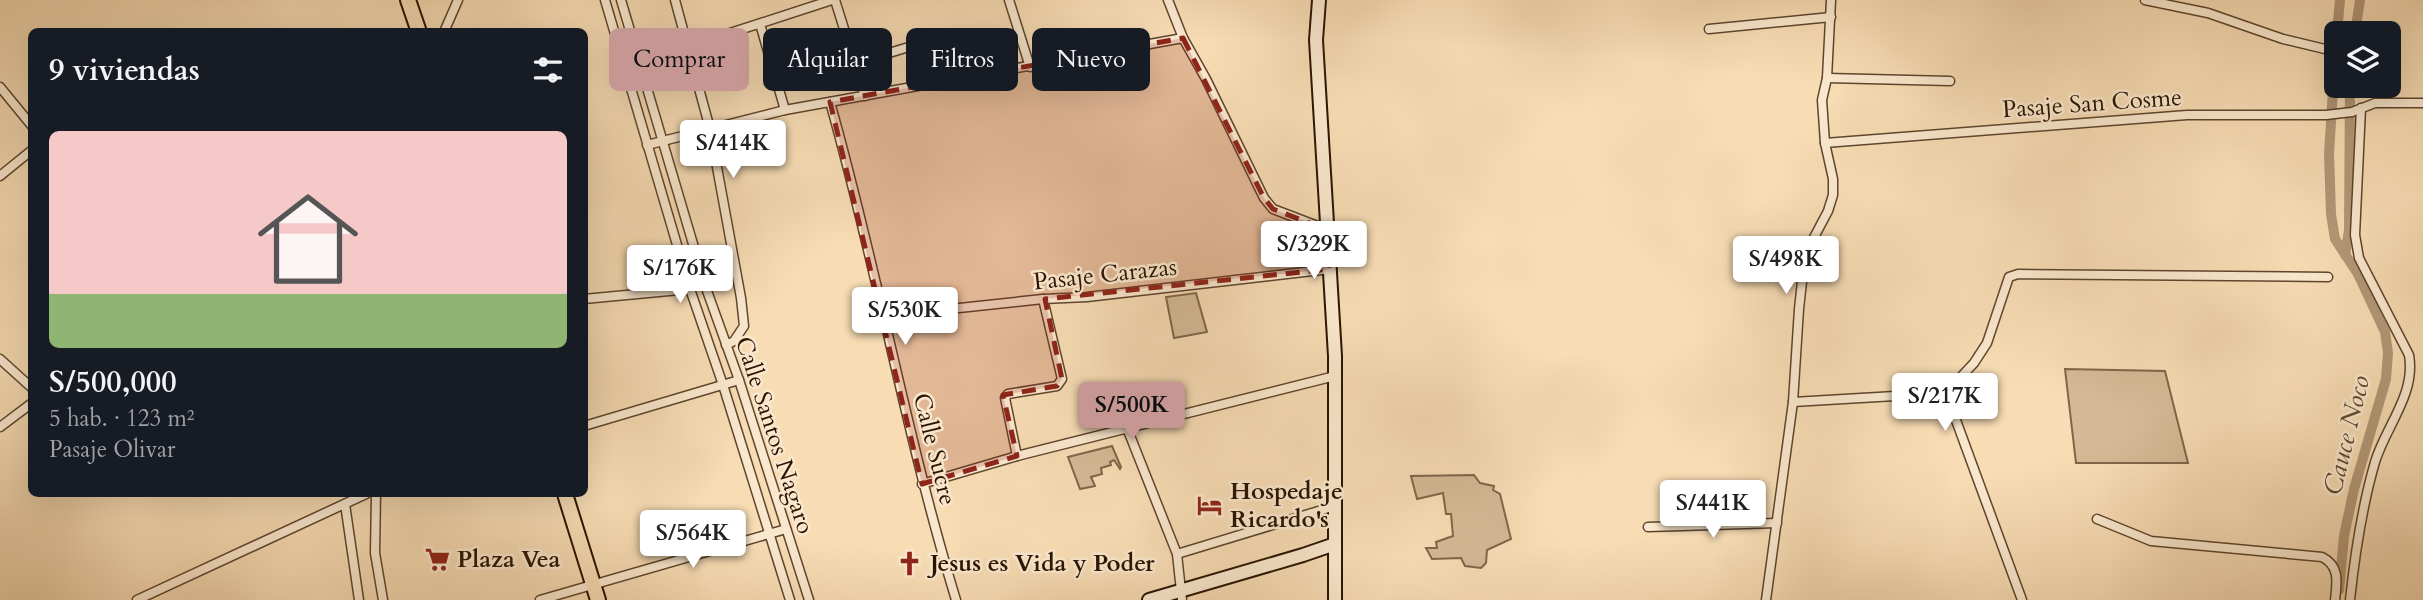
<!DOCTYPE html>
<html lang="es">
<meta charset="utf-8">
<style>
:root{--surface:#171b24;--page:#242831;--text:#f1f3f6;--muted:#9ea1a6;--accent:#c59692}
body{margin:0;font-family:Cardo,serif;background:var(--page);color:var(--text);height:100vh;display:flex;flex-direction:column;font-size:26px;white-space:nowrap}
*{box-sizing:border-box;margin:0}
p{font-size:23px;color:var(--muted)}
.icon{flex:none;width:38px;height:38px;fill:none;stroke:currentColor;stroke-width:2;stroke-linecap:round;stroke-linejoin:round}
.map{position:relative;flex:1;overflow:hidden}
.panel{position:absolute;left:28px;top:28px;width:560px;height:469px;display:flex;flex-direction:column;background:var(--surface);border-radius:10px;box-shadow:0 7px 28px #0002}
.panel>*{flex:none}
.banner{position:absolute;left:609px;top:28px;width:665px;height:63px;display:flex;gap:14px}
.fabs{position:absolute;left:2324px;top:21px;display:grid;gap:14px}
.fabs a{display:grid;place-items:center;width:77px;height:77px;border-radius:10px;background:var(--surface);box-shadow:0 7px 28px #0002;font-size:35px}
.price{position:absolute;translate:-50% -60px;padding:0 16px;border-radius:7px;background:#fff;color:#222;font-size:23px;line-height:46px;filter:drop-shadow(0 2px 4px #0008)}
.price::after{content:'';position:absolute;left:50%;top:42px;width:21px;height:16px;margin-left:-10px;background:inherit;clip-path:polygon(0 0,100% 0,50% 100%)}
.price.selected{background:var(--accent);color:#111}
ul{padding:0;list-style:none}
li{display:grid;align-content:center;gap:14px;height:371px;padding:0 21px}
li span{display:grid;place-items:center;height:217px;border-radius:10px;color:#555}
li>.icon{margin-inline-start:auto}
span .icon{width:126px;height:126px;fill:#fffc;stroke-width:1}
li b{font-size:30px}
h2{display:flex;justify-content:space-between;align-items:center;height:84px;padding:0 21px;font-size:30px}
.pill{padding:0 24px;border-radius:10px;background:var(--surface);box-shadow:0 7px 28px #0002;font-size:24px;line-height:63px}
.pill.selected{background:var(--accent);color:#111}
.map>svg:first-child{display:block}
.green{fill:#d4ba95;stroke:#80664a;stroke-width:2}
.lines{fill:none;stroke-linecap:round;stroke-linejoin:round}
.canal{stroke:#b29877;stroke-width:10}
.street-casing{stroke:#5e452d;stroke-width:11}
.secondary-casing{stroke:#2b1300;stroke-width:16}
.highway-casing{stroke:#2b1300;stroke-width:18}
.street{stroke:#fae8ce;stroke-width:8}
.secondary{stroke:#fae8ce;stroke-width:12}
.highway{stroke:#f7dcb4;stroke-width:14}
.marked{fill:#8f2418;fill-opacity:0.2;stroke:#8f2418;stroke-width:5;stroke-dasharray:14 9;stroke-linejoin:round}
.labels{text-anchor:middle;stroke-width:5;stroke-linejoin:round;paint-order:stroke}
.street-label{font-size:24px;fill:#2b1300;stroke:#fae8ce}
.poi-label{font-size:24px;font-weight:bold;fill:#2b1300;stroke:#fae8ce;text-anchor:start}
.water-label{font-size:26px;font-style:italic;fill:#614830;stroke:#fae8ce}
</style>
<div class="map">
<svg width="2423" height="600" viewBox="0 0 2423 600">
<rect width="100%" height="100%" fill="#f7dcb4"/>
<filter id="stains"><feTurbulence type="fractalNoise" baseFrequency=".00286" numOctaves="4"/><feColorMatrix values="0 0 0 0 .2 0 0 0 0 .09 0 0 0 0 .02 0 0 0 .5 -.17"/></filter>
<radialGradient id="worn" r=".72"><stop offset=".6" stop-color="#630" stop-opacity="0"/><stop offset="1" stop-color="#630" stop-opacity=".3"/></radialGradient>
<!-- green -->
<g class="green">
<path d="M1196 293 1207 332 1174 338 1166 297Z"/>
<path d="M2065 369 2165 371 2188 463H2076Z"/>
<path d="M1112 446 1121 467 1120 469 1114 460 1110 462 1111 465 1101 468 1102 474 1091 477 1095 486 1080 489 1068 457Z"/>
<path d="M1474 475 1480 483 1494 486 1493 490 1500 494 1511 539 1487 550 1486 563 1481 568 1465 566 1461 558 1432 559 1426 548H1437L1436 542 1453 536 1451 514H1446L1443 493 1417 499 1411 476Z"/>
</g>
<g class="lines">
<!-- canal -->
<g class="canal">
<path d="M2337 33 2340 0"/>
<path d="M2355 33 2360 0"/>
<path d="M2336 41 2329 154 2331 214 2335 239 2358 274 2385 332 2388 353 2386 379 2354 489 2344 536 2339 590"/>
<path d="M2345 255 2349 230 2350 86"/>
</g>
<defs>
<g id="street">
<path d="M605 0 690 289 723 385 790 600"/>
<path d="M621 0 706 288 739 380 809 600"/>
<path d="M675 0 710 129 741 298 744 326 734 341 726 345"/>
<path d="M835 0 865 96"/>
<path d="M1009 0 1030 67"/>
<path d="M1168 0 1183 38 1206 79 1264 198 1273 209 1328 230"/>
<path d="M2145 0 2208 13 2283 39 2329 50"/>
<path d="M760 24 785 110"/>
<path d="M1709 29 1831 17"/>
<path d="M444 32 458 0"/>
<path d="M687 47 832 0"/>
<path d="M856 63 922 43C942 49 940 65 942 82"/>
<path d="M1827 78 1950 81"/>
<path d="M0 87 32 126"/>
<path d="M830 102C877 267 906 436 956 600"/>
<path d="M1825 143 2187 115H2326L2352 112 2375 103H2423"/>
<path d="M647 145 785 110 1183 38"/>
<path d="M0 176 32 150"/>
<path d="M584 299 690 289"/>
<path d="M884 316 1043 299 1087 297 1330 269"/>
<path d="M0 359 32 388"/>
<path d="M1793 402 1946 393"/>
<path d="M584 426 739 380"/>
<path d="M0 427 32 403"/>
<path d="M1127 428 1177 554 1182 600"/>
<path d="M1017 456 1005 398 1008 394 1057 386 1062 379 1043 299"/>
<path d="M922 484 1017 456 1335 376"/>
<path d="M376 494 375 553 383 600"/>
<path d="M345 504 359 600"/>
<path d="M2097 519 2151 541 2322 557C2340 566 2337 582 2335 600"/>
<path d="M1648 527 1777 523"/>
<path d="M1177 554 1335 506"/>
<path d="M137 600 366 494"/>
<path d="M540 600 786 529"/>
<path d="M1766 600 1793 402 1799 309 1804 263 1810 245 1828 211 1833 195V179L1825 143 1822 100 1827 78 1831 0"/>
<path d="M2022 600 1946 393 1974 363 1987 343 2009 277 2018 274 2328 277"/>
<path d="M2350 600C2355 553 2362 507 2375 462 2386 426 2416 394 2409 355L2359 258 2355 235 2361 108"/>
</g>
<g id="secondary">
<path d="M1319 0 1316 40 1335 356V600"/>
<path d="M1149 600 1303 555 1335 544"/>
</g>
<g id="highway">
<path d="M408 0 419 32"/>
<path d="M565 494 598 600"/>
</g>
</defs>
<!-- street casing -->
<use href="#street" class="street-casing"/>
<!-- secondary casing -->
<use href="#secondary" class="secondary-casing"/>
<!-- highway casing -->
<use href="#highway" class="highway-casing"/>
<!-- street -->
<use href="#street" class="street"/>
<!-- secondary -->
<use href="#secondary" class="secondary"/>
<!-- highway -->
<use href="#highway" class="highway"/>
</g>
<!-- marked area -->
<path class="marked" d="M1183 38 1264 198 1273 209 1328 230 1330 269 1045 299 1062 379 1057 386 1003 395 1017 456 922 484 830 102Z"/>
<!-- icons -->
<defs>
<symbol id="hotel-bare" viewBox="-9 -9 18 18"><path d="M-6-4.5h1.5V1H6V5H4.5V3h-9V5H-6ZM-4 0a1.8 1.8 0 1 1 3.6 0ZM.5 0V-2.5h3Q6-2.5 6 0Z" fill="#8f2418" stroke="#fae8ce" stroke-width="2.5" paint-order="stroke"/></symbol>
<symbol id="supermarket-bare" viewBox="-9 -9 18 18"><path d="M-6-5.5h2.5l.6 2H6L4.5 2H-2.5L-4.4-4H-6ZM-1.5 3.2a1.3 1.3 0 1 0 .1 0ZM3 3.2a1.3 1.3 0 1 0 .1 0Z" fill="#8f2418" stroke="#fae8ce" stroke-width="2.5" paint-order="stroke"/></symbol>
<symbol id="church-bare" viewBox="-9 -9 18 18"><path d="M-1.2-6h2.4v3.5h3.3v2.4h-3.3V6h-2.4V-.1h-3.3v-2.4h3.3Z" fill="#8f2418" stroke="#fae8ce" stroke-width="2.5" paint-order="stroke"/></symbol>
</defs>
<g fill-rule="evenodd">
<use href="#hotel-bare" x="1192" y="488" width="35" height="35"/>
<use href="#supermarket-bare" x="420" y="542" width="35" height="35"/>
<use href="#church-bare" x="892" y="546" width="35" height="35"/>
</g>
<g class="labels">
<!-- street labels -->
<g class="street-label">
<text transform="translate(2092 103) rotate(-4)" y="8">Pasaje San Cosme</text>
<text transform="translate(1105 274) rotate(-6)" y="8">Pasaje Carazas</text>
<text transform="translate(775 435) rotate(72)" y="8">Calle Santos Nagaro</text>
<text transform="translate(935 449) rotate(76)" y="8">Calle Sucre</text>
</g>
<!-- poi labels -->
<g class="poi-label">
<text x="1230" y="499">Hospedaje<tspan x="1230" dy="28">Ricardo's</tspan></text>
<text x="457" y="567">Plaza Vea</text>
<text x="930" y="571">Jesus es Vida y Poder</text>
</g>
<!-- water labels -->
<g class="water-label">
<text transform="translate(2346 435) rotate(-76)" y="9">Cauce Noco</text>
</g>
</g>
<rect width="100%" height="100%" filter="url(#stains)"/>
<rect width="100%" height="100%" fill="url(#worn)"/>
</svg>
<div class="fabs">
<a><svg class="icon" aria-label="layers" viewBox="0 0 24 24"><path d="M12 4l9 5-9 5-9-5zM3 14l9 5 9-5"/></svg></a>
</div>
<b class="price" style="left:733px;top:180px">S/414K</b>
<b class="price" style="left:1314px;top:281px">S/329K</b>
<b class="price" style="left:1786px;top:296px">S/498K</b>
<b class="price" style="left:680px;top:305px">S/176K</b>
<b class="price" style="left:905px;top:347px">S/530K</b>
<b class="price" style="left:1945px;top:433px">S/217K</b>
<b class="price selected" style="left:1132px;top:442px">S/500K</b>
<b class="price" style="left:1713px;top:540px">S/441K</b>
<b class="price" style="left:693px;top:570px">S/564K</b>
<div class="banner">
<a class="pill selected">Comprar</a>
<a class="pill">Alquilar</a>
<a class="pill">Filtros</a>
<a class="pill">Nuevo</a>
</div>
<section class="panel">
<h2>9 viviendas<svg class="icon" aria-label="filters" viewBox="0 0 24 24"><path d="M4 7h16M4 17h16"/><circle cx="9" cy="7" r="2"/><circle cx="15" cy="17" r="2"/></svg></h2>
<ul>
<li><span style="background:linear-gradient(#f6c9c9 75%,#8fb573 0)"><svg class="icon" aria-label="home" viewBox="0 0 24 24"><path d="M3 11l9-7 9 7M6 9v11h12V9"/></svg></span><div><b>S/500,000</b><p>5 hab. · 123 m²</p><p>Pasaje Olivar</p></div></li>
</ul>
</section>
</div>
